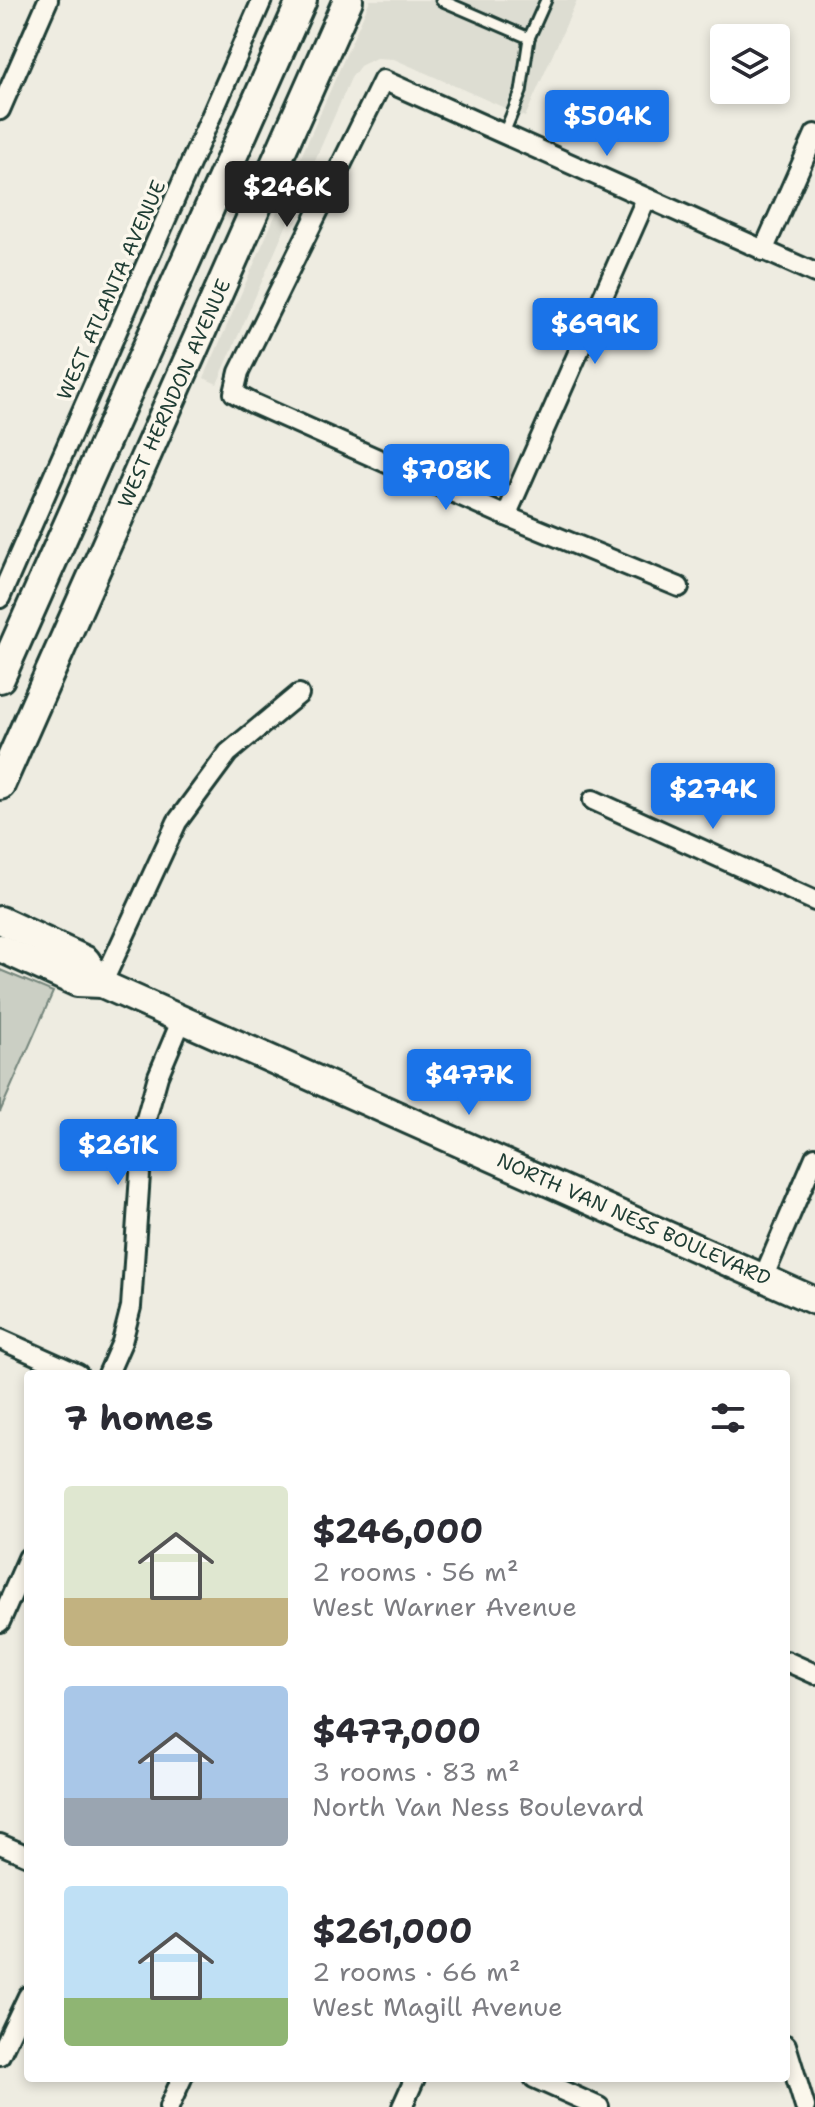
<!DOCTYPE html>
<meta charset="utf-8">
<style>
:root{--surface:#fff;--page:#f2f2f3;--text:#2b2b33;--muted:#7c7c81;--accent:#1a73e8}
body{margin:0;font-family:"Shantell Sans",sans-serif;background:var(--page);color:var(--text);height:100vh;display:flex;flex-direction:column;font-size:30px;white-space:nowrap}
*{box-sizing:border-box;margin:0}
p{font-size:26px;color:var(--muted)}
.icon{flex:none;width:44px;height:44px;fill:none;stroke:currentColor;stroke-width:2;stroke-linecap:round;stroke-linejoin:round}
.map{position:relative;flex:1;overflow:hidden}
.details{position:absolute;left:24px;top:1370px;width:766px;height:712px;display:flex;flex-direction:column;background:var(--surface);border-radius:8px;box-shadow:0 4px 12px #0003}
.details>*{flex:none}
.buttons{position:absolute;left:710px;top:24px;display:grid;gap:16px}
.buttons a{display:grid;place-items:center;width:80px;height:80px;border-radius:8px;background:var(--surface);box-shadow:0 4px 12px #0003;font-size:40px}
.price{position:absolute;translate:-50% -68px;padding:0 18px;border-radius:8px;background:var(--accent);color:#fff;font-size:26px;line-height:52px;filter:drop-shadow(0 2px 4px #0008)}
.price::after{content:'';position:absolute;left:50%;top:48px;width:24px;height:18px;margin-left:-12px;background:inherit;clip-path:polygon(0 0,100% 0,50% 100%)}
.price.selected{background:#222;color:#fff}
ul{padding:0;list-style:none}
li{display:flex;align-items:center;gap:24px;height:200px;padding:0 40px}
li span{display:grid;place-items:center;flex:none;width:224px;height:160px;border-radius:8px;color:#555}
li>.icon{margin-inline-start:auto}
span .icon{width:96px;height:96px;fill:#fffc;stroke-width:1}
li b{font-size:34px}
h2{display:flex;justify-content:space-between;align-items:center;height:96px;padding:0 40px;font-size:34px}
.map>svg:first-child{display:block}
.built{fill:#ddddd2}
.green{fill:#cbcfc4;stroke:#75867c;stroke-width:2}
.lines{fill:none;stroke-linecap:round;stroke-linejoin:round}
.lane-casing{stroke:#1f3d34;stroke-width:15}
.street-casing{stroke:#1f3d34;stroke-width:24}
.secondary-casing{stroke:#1f3d34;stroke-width:32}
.primary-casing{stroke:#1f3d34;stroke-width:34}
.lane{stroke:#fbf7ec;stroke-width:9}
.street{stroke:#fbf7ec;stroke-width:18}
.secondary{stroke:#fbf7ec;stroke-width:26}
.primary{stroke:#fbf7ec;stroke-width:28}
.labels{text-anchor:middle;stroke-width:7;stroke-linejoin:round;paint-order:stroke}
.street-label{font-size:20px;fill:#1f3d34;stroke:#fbf7ec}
</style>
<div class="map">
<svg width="815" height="2107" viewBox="0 0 815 2107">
<rect width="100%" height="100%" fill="#eeece1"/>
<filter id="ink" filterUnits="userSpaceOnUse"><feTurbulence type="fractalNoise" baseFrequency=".0125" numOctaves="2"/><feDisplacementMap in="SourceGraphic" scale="16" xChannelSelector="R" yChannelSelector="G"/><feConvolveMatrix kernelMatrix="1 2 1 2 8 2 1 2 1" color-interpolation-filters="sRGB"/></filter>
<g filter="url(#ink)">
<!-- built -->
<path class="built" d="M370 0H577L525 117 394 59 376 58 360 66 351 78 217 384 204 378Z"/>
<!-- green -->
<path class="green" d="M0 970 53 992 0 1112Z"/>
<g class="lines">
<defs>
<g id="lane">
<path d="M441 0 529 38"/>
<path d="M504 133 521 92 529 38 546 0"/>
</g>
<g id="street">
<path d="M0 110 48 0"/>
<path d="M763 251 815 134"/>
<path d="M506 516 646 199"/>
<path d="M679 587 506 516 252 403 234 393 239 372 383 80 815 273"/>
<path d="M0 598 262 0"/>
<path d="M593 800 815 901"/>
<path d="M102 984 177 822 228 753 299 694"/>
<path d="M763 1278 815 1157"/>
<path d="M0 1339 78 1374"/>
<path d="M108 1374 122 1342 131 1307 143 1130 158 1076 182 1019"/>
<path d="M0 1622 28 1558"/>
<path d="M786 1661 815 1674"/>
<path d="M0 1844 28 1856"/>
<path d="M786 2045 805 2107"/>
<path d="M0 2055 28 1996"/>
<path d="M534 2078 599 2107"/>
<path d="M169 2107 182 2078"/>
<path d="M402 2107 415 2078"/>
</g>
<g id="secondary">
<path d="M0 920 86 960 102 984"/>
<path d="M0 948 77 983 102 984C340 1088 577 1195 815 1301"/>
</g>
<g id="primary">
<path d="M0 678 302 0"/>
<path d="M0 785 348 0"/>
</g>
</defs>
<!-- lane casing -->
<use href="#lane" class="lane-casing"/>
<!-- street casing -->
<use href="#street" class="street-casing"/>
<!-- secondary casing -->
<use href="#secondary" class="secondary-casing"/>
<!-- primary casing -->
<use href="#primary" class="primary-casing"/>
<!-- lane -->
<use href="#lane" class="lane"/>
<!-- street -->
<use href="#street" class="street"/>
<!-- secondary -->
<use href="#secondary" class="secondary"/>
<!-- primary -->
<use href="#primary" class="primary"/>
</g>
</g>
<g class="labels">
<!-- street labels -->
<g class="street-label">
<text transform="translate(111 290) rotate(-66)" y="7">WEST ATLANTA AVENUE</text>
<text transform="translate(174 393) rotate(-66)" y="7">WEST HERNDON AVENUE</text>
<text transform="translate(634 1219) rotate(24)" y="7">NORTH VAN NESS BOULEVARD</text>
</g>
</g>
</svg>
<div class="buttons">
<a><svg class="icon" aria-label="layers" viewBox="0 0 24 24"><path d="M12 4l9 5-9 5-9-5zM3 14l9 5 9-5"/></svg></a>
</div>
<b class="price" style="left:607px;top:158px">$504K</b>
<b class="price selected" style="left:287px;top:229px">$246K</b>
<b class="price" style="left:595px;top:366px">$699K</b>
<b class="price" style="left:446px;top:512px">$708K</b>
<b class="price" style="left:713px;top:831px">$274K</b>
<b class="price" style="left:469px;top:1117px">$477K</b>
<b class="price" style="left:118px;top:1187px">$261K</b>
<section class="details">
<h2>7 homes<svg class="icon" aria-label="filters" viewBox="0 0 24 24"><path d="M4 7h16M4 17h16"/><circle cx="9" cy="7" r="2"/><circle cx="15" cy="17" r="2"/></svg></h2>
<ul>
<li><span style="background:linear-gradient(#dfe7d0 70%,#c2b280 0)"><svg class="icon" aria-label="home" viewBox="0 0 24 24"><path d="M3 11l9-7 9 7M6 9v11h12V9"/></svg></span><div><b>$246,000</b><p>2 rooms · 56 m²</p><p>West Warner Avenue</p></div></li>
<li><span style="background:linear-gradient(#a9c7e8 70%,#9aa5b1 0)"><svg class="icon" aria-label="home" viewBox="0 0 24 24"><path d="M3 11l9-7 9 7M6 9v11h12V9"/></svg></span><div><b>$477,000</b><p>3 rooms · 83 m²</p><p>North Van Ness Boulevard</p></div></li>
<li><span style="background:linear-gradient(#bfe0f5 70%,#8fb573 0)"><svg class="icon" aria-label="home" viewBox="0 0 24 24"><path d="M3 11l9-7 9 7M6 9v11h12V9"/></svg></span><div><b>$261,000</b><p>2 rooms · 66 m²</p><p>West Magill Avenue</p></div></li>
</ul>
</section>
</div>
